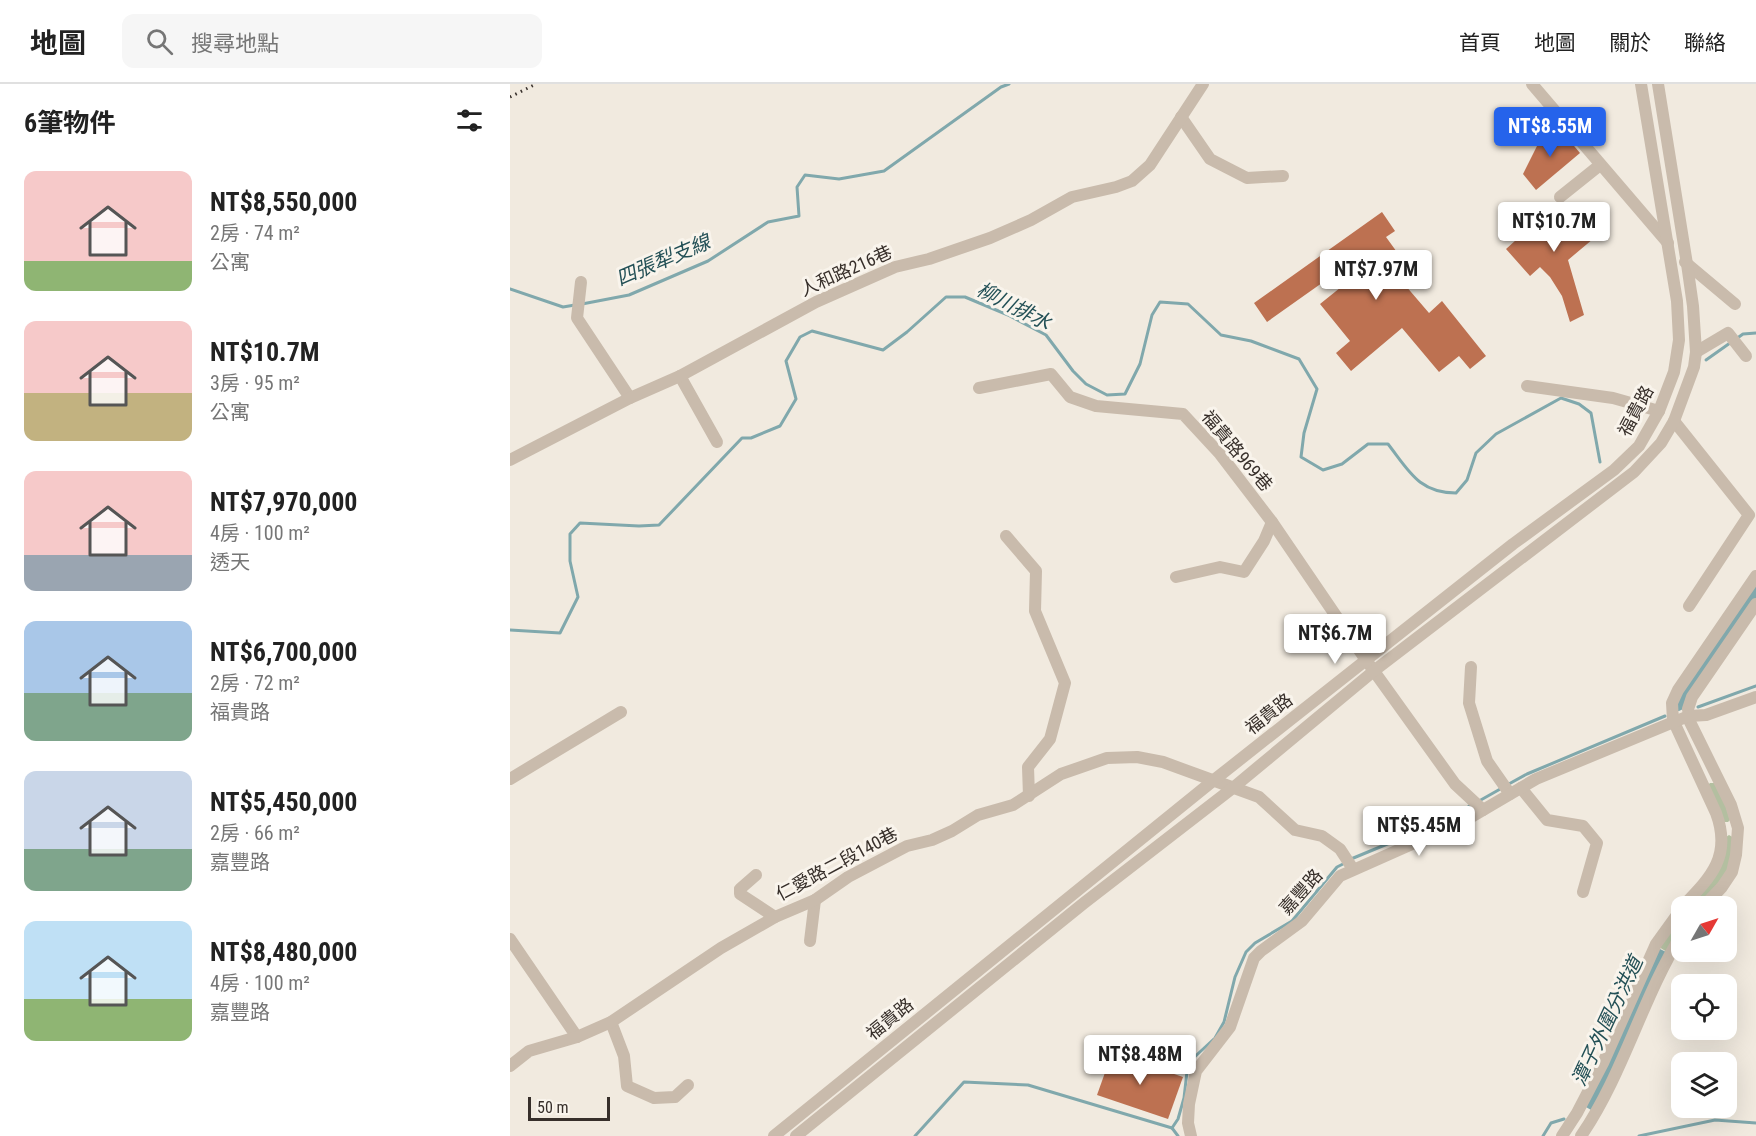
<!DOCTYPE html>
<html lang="zh-TW">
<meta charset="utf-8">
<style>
:root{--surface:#fff;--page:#f6f6f6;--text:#222;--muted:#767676;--line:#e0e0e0;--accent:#2563eb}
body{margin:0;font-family:"Roboto Condensed","Noto Sans TC",sans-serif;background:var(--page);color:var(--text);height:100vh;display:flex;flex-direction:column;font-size:22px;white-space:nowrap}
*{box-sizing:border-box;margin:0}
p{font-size:20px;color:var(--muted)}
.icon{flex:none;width:33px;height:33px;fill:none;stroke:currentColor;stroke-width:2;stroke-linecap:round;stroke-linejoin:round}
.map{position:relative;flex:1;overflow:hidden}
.drawer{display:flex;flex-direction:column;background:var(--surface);width:510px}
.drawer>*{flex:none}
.needle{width:39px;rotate:51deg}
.tools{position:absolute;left:1161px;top:812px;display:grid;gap:12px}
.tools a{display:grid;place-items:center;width:66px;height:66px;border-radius:12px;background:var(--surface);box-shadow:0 6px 24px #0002;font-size:30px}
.scale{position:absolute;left:18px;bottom:15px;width:82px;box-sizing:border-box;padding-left:6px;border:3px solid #372f2a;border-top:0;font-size:16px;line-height:21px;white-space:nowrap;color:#372f2a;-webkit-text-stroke:4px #f9f4ec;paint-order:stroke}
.price{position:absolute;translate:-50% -51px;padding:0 14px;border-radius:6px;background:#fff;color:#222;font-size:20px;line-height:39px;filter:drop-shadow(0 2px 3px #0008)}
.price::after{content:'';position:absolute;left:50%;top:36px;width:18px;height:14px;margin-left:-9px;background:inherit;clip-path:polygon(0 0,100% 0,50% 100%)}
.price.active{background:var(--accent);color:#fff}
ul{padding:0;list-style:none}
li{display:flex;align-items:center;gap:18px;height:150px;padding:0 24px}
li span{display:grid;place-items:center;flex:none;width:168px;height:120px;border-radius:12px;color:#555}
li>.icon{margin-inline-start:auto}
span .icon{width:72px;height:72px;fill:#fffc;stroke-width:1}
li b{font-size:26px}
h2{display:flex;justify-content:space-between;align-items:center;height:72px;padding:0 24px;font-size:26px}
header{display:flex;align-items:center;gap:36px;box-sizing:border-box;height:84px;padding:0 30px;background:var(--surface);border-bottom:2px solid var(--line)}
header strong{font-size:28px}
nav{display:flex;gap:33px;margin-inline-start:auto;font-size:21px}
.search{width:420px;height:54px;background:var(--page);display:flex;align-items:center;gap:15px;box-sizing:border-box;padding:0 21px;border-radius:12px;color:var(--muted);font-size:22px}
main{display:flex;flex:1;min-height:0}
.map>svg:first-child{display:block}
.green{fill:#b3bfa0}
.water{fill:#80a8ac}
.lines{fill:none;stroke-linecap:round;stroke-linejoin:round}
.stream{stroke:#80a8ac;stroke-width:3}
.canal{stroke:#80a8ac;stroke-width:12}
.building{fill:#bd7151}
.minor{stroke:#c9bbac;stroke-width:12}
.rail{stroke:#372f2a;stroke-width:3;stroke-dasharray:1.5 4.5;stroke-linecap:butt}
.labels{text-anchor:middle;stroke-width:6;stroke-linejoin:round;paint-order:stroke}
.street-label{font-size:18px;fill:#372f2a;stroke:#f9f4ec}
.water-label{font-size:20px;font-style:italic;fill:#235056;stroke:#f9f4ec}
</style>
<header>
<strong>地圖</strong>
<div class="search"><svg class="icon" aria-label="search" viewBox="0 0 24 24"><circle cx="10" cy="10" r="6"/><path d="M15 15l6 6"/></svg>搜尋地點</div>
<nav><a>首頁</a><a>地圖</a><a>關於</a><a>聯絡</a></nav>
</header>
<main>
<section class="drawer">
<h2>6筆物件<svg class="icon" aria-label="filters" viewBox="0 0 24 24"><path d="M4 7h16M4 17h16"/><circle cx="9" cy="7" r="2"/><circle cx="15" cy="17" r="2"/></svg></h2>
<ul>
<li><span style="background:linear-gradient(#f6c9c9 75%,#8fb573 0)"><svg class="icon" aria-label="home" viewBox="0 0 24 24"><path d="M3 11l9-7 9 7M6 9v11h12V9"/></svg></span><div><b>NT$8,550,000</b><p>2房 · 74 m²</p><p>公寓</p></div></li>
<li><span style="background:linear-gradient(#f6c9c9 60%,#c2b280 0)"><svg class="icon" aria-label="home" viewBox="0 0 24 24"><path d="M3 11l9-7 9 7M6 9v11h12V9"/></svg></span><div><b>NT$10.7M</b><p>3房 · 95 m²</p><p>公寓</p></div></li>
<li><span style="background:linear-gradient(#f6c9c9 70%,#9aa5b1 0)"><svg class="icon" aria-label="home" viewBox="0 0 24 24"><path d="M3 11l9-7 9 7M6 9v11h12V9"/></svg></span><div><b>NT$7,970,000</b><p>4房 · 100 m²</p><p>透天</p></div></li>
<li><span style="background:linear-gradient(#a9c7e8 60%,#7fa58c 0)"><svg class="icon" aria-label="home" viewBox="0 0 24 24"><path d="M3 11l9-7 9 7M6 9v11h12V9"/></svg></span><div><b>NT$6,700,000</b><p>2房 · 72 m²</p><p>福貴路</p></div></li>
<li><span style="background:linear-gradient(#c9d6e8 65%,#7fa58c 0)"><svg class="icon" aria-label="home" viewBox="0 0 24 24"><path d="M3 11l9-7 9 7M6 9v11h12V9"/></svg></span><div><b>NT$5,450,000</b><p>2房 · 66 m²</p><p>嘉豐路</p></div></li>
<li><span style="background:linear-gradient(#bfe0f5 65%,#8fb573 0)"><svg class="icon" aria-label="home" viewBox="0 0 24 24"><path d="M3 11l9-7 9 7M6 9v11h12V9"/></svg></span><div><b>NT$8,480,000</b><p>4房 · 100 m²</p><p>嘉豐路</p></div></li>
</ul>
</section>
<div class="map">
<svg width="1246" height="1052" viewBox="0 0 1246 1052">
<rect width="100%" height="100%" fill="#f1eadf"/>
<!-- green -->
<g class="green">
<path d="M1200 699H1205L1214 716 1220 736 1218 738H1214L1198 701Z"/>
<path d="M1219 751 1224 754 1217 789 1190 822H1178L1216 753Z"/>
<path d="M1171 829V844L1157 868 1149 863Z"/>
</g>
<!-- water -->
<g class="water">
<path d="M1246 498V514L1181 610 1172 605Z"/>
<path d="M1148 864 1156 868 1083 1027 1074 1022Z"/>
</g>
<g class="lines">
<!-- stream -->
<g class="stream">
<path d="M0 205 53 223 65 221"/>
<path d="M72 220 119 211 198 177 258 138 289 132 287 103 295 91 329 95 374 87 491 3 499 0"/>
<path d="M1226 255 1233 250 1246 249"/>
<path d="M1196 276 1220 259"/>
<path d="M0 546 50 549 68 513 60 477V450L70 439 129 442 149 441 232 354H241L270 342 286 315 276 277 290 253 302 247 373 266 397 248 436 213H455L498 231 536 251 563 287 576 300 597 311 615 310 630 280 642 231 650 218 678 220 711 251 741 257 789 275 807 305 794 349 791 373 813 386 832 380 858 360H878C899 387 909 409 946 409L957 396 966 369 986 350 1051 314 1069 320 1081 329 1090 378"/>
<path d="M1188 623 1246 602"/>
<path d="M997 701 1017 690 1155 632"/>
<path d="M969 717 992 704"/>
<path d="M841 775 940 734 963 720"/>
<path d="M662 1044 668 1052"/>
<path d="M405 1052 454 998 518 1001 662 1044 668 1035 674 1014 678 979 705 954 714 938 725 893 736 868 745 859 782 837 827 783 835 779"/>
<path d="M1033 1052 1041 1039 1054 1035"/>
<path d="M1129 1052 1205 1036 1246 1039"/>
</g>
<!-- canal -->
<path class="canal" d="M1168 621 1184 593"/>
</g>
<!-- building -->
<g class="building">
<path d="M1048 43 1070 69 1026 106 1013 90 1028 60Z"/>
<path d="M1046 120 1052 121 1083 155 1058 176 1074 231 1060 238 1052 212 1040 193 1030 183 1020 192 996 165Z"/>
<path d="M872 128 885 147 876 153 905 193 895 201 919 229 932 217 976 272 960 285 949 272 929 288 892 244 841 287 826 269 840 257 810 220 851 187 843 177 757 238 744 219Z"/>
<path d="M602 969 673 993 658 1035 587 1011Z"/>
</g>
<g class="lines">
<!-- minor -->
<g class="minor">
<path d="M1022 0 1158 159"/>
<path d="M671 33 700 75 737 94 773 92"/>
<path d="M1050 113 1090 81"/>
<path d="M1175 178 1225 220"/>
<path d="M71 198 67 234 120 314"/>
<path d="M1186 268 1218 249 1236 272"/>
<path d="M170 292 207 358"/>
<path d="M1017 302 1103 314 1149 327"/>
<path d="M469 304 541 290 560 313 586 322 673 330 710 370 762 438 856 576 945 700 973 726"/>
<path d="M1164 337 1239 431 1179 522"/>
<path d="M0 376 120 314 170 292 306 218 385 183 419 175 480 154 521 136 562 113 606 103 622 97 640 81 693 0"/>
<path d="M496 452 526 487 525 527 555 599 540 655 518 683 519 712"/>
<path d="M666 493 710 483 734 488 754 457 762 438"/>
<path d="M961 583 959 619 977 677 1000 710"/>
<path d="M0 695 111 628"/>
<path d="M1011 704 1037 736 1073 742 1087 759 1073 808"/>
<path d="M246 791 230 805V810L265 833"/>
<path d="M1173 822C1201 793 1222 772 1206 729L1163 636 1162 619 1168 606 1246 492"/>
<path d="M1194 822 1212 803 1222 788 1226 771 1228 744 1221 721 1180 638 1178 625 1182 613 1246 520"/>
<path d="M0 855 67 953"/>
<path d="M300 857 305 816"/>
<path d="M101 938 114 972 117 1002 144 1014 165 1013 178 1001"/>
<path d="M0 982 19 967 67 953 101 938 211 864 265 833 305 816 338 793 397 762 422 756 442 747 468 731 503 721 551 690 597 674 627 673 653 678 749 713 785 746 812 752 830 765 843 785"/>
<path d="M264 1052 704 696 1003 460 1104 386 1129 362 1149 327 1164 288 1169 256 1167 217 1131 0"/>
<path d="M286 1052 574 819 724 703 865 586 1124 388 1151 359 1164 337 1184 283 1186 268 1183 222 1177 180 1148 0"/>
<path d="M681 1052 678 1039 679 1020 686 987 720 943 744 874 751 867 792 837 830 792 956 736 1026 695 1166 637 1179 632 1196 631 1246 613"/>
<path d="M1052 1052 1067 1029 1093 979 1146 860 1172 824"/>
<path d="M1071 1052C1114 989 1132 914 1172 850"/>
</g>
<!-- rail -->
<path class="rail" d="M0 13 26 0"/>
</g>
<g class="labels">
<!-- street labels -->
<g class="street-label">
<text transform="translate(336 187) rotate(-24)" y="6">人和路216巷</text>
<text transform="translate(1126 327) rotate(-62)" y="6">福貴路</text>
<text transform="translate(727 367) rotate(50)" y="6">福貴路969巷</text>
<text transform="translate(759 630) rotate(-38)" y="6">福貴路</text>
<text transform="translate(327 780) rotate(-28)" y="6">仁愛路二段140巷</text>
<text transform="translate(791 808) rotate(-48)" y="6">嘉豐路</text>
<text transform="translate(380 935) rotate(-39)" y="6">福貴路</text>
</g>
<!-- water labels -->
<g class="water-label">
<text transform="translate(153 176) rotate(-23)" y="7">四張犁支線</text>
<text transform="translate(504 222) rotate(27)" y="7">柳川排水</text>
<text transform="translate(1097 937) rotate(-65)" y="7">潭子外圍分洪道</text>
</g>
</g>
</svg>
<div class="tools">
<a><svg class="needle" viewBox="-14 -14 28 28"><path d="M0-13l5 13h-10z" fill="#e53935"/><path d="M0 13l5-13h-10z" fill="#767676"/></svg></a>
<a><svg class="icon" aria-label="locate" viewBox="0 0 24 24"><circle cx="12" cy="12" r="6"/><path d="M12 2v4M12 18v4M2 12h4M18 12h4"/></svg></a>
<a><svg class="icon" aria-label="layers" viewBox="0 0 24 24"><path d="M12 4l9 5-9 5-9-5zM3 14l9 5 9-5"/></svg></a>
</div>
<div class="scale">50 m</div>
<b class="price active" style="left:1040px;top:74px">NT$8.55M</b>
<b class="price" style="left:1044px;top:169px">NT$10.7M</b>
<b class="price" style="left:866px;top:217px">NT$7.97M</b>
<b class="price" style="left:825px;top:581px">NT$6.7M</b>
<b class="price" style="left:909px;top:773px">NT$5.45M</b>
<b class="price" style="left:630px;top:1002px">NT$8.48M</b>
</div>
</main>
